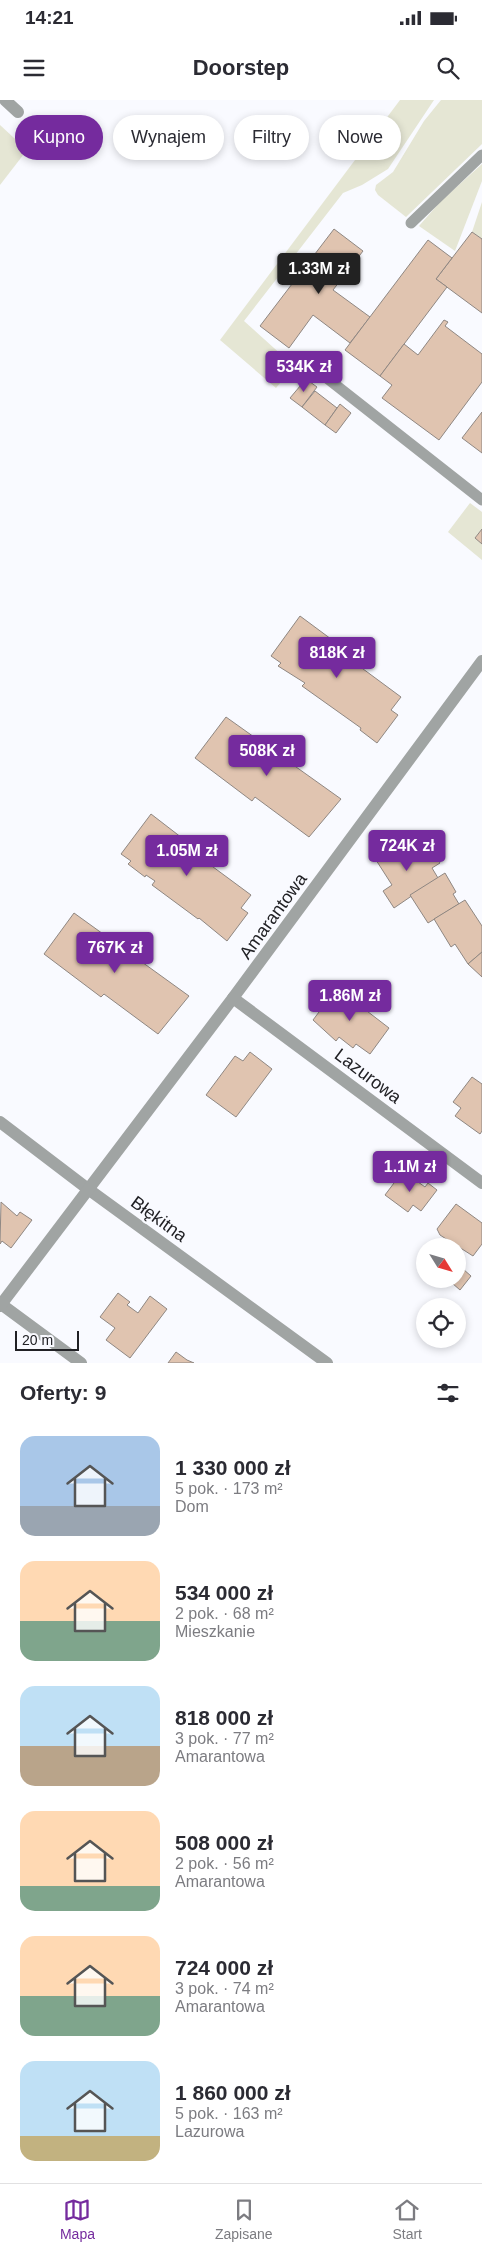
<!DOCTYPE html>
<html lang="pl">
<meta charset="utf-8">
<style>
:root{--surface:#fff;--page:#f2f2f3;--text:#2b2b33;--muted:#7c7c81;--line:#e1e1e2;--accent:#752b9e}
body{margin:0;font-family:Arial,sans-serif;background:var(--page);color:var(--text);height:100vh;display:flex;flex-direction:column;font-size:19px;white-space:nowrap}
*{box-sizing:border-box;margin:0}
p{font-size:16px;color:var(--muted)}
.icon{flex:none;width:28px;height:28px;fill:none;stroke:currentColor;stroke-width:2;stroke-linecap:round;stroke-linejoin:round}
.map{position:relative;height:1263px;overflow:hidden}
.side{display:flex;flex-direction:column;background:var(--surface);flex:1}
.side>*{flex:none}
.guide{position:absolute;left:15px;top:15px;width:452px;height:45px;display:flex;gap:10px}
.needle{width:32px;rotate:127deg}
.fabs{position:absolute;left:416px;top:1138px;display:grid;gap:10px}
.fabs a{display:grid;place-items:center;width:50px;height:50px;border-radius:50%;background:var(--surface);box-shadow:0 2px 8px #0003;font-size:25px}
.scale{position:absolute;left:15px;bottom:12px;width:64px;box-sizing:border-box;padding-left:5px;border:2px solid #212125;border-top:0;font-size:14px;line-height:18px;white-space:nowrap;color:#212125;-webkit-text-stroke:4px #f9faff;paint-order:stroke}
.price{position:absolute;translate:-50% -42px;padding:0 11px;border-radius:5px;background:var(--accent);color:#fff;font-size:16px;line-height:32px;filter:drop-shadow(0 1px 2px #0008)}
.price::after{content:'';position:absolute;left:50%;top:30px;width:15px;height:11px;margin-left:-8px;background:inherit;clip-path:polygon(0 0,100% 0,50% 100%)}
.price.current{background:#222;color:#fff}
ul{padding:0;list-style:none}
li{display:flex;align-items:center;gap:15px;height:125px;padding:0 20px}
li span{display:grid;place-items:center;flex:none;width:140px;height:100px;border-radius:15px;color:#555}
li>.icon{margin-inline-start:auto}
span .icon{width:60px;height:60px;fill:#fffc;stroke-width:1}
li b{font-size:21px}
h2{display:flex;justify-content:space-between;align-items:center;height:60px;padding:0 20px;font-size:21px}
.tag{padding:0 18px;border-radius:22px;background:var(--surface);box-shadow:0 2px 8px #0003;font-size:18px;line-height:45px}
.tag.current{background:var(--accent);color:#fff}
.status{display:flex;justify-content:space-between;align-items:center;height:35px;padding:0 25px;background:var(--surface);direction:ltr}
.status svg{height:14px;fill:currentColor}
header{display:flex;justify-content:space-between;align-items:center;height:65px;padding:0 20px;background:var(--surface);font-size:22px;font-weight:700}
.menu{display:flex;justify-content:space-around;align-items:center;height:70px;border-top:1px solid var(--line);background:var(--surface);font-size:14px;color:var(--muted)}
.menu a{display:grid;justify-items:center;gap:2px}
.menu .current{color:var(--accent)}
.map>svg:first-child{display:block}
.green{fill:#e5e6d4}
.building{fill:#e0c4b0;stroke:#8f8782}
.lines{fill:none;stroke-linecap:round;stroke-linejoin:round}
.lane{stroke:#a0a4a3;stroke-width:11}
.street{stroke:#a0a4a3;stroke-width:12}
.labels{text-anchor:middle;stroke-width:4.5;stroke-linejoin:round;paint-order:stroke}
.street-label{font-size:18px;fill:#212125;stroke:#f9faff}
</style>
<div class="status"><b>14:21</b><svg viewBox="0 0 49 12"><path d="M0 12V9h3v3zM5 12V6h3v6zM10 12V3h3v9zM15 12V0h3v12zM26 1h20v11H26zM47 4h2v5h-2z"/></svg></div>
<header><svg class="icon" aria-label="menu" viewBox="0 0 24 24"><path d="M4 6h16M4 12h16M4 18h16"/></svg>Doorstep<svg class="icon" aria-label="search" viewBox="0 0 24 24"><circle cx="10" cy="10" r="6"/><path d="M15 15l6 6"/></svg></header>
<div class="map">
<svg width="482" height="1263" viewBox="0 0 482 1263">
<rect width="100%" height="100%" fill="#f9faff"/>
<!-- green -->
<g class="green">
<path d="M400 0H434L388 69 362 85 343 93 244 221 294 266 276 288 220 240Z"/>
<path d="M441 0H482V44L406 117 378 95 375 90 376 85 393 72 424 21Z"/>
<path d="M0 25 27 50 0 85Z"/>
<path d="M482 64V81L455 151 419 126 441 101Z"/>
<path d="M482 102V139L472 132Z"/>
<path d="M470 403 482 412V429L475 438 482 444V460L448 432Z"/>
</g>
<!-- building -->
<g class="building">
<path d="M334 129 363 151 333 190 370 217 350 243 313 215 289 248 260 226Z"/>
<path d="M472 132 482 139V213L436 179Z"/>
<path d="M428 140 452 158 436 179 447 187 380 276 345 250Z"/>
<path d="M444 220 448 222 445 226 482 254V282L439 340 382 298 392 285 380 276 404 244 418 255Z"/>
<path d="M306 279 317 287 302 307 290 298Z"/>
<path d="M315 291 337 308 325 325 302 307Z"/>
<path d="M340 304 351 313 336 333 325 325Z"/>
<path d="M482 312V353L462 338Z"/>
<path d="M482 429V444L475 438Z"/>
<path d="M300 516 358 559 355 563 401 597 391 610 398 615 377 643 360 630 361 628 302 586 305 583 278 566 281 563 271 556Z"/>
<path d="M226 617 341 699 309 737 255 697 252 701 195 658Z"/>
<path d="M151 714 208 758 205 761 251 795 241 808 248 813 227 841 199 818 198 819 152 785 155 781 146 775 145 777 128 764 131 761 121 754Z"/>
<path d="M419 739 425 750 422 752 427 760 435 755 440 763 432 768 438 778 394 808 383 791 392 785 376 760 403 743 405 747Z"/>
<path d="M445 773 456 792 453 794 459 804 428 823 410 795Z"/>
<path d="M465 800 482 826V852L468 864 455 844 451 847 434 819Z"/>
<path d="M74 813 189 896 158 934 104 894 101 897 44 854Z"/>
<path d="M482 852V877L468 864Z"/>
<path d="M337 888 389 928 370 954 356 944 353 948 339 937 336 941 313 920Z"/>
<path d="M250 952 272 969 236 1017 206 995 235 956 243 961Z"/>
<path d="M472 977 482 984V1031L480 1034 455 1016 461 1008 453 1002Z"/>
<path d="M403 1071 425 1087 428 1083 437 1090 421 1111 413 1105 408 1112 385 1095Z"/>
<path d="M1 1102 17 1116 20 1112 32 1120 11 1148 2 1141 0 1144Z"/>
<path d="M456 1104 482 1123V1144L473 1156 440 1135 437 1129Z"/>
<path d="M463 1169 471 1176 460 1190 452 1183Z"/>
<path d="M118 1193 130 1202 127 1205 138 1213 150 1196 167 1209 130 1258 106 1240 115 1228 100 1217Z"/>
<path d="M176 1252 187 1260 194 1263H168Z"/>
</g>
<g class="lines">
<!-- lane -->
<g class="lane">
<path d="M411 123 482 55"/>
<path d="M323 275 482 400"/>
</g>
<!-- street -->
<g class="street">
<path d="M5 0 18 12"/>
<path d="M233 898 482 1083"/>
<path d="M0 1022 88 1089 327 1263"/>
<path d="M1 1204 81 1263"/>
<path d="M0 1206 233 898 482 561"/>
</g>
</g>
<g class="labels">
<!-- street labels -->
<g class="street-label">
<text transform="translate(273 816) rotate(-54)" y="6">Amarantowa</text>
<text transform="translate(368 976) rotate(37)" y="6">Lazurowa</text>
<text transform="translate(159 1119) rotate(36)" y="6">Błękitna</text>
</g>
</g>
</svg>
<div class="fabs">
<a><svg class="needle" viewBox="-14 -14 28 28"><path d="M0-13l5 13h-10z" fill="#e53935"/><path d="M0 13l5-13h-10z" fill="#7c7c81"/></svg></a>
<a><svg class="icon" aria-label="locate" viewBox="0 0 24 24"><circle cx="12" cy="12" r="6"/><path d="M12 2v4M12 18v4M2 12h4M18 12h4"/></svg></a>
</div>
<div class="scale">20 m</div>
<b class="price current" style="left:319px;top:195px">1.33M zł</b>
<b class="price" style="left:304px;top:293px">534K zł</b>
<b class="price" style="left:337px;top:579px">818K zł</b>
<b class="price" style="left:267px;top:677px">508K zł</b>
<b class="price" style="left:407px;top:772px">724K zł</b>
<b class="price" style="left:187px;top:777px">1.05M zł</b>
<b class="price" style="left:115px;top:874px">767K zł</b>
<b class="price" style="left:350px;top:922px">1.86M zł</b>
<b class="price" style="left:410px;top:1093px">1.1M zł</b>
<div class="guide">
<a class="tag current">Kupno</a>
<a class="tag">Wynajem</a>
<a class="tag">Filtry</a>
<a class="tag">Nowe</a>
</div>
</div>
<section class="side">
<h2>Oferty: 9<svg class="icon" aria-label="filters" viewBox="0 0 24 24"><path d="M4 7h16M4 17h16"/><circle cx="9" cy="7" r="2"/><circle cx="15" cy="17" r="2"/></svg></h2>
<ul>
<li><span style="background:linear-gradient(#a9c7e8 70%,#9aa5b1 0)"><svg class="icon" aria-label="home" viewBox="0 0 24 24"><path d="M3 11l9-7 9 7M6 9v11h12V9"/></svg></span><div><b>1 330 000 zł</b><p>5 pok. · 173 m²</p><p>Dom</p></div></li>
<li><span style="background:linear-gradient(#ffd9b3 60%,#7fa58c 0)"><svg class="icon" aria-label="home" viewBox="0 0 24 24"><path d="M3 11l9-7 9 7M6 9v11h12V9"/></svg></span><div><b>534 000 zł</b><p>2 pok. · 68 m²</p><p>Mieszkanie</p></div></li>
<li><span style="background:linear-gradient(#bfe0f5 60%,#b9a48a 0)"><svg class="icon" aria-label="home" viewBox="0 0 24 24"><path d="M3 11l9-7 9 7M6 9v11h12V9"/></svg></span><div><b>818 000 zł</b><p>3 pok. · 77 m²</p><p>Amarantowa</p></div></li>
<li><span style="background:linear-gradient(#ffd9b3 75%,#7fa58c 0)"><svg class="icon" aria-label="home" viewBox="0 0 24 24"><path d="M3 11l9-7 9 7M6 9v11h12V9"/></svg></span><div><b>508 000 zł</b><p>2 pok. · 56 m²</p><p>Amarantowa</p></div></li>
<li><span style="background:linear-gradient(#ffd9b3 60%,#7fa58c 0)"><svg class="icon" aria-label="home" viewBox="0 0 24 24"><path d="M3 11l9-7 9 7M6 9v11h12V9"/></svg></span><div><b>724 000 zł</b><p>3 pok. · 74 m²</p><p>Amarantowa</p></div></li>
<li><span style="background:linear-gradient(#bfe0f5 75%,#c2b280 0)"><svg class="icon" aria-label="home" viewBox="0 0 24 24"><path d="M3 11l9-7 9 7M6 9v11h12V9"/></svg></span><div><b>1 860 000 zł</b><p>5 pok. · 163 m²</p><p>Lazurowa</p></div></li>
</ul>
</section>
<nav class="menu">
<a class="current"><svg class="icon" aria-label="map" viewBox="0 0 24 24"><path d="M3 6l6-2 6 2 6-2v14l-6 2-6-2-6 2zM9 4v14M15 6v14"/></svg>Mapa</a>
<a><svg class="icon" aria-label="saved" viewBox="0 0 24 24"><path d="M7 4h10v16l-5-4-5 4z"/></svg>Zapisane</a>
<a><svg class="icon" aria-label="home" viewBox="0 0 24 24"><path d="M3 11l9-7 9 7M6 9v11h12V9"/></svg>Start</a>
</nav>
